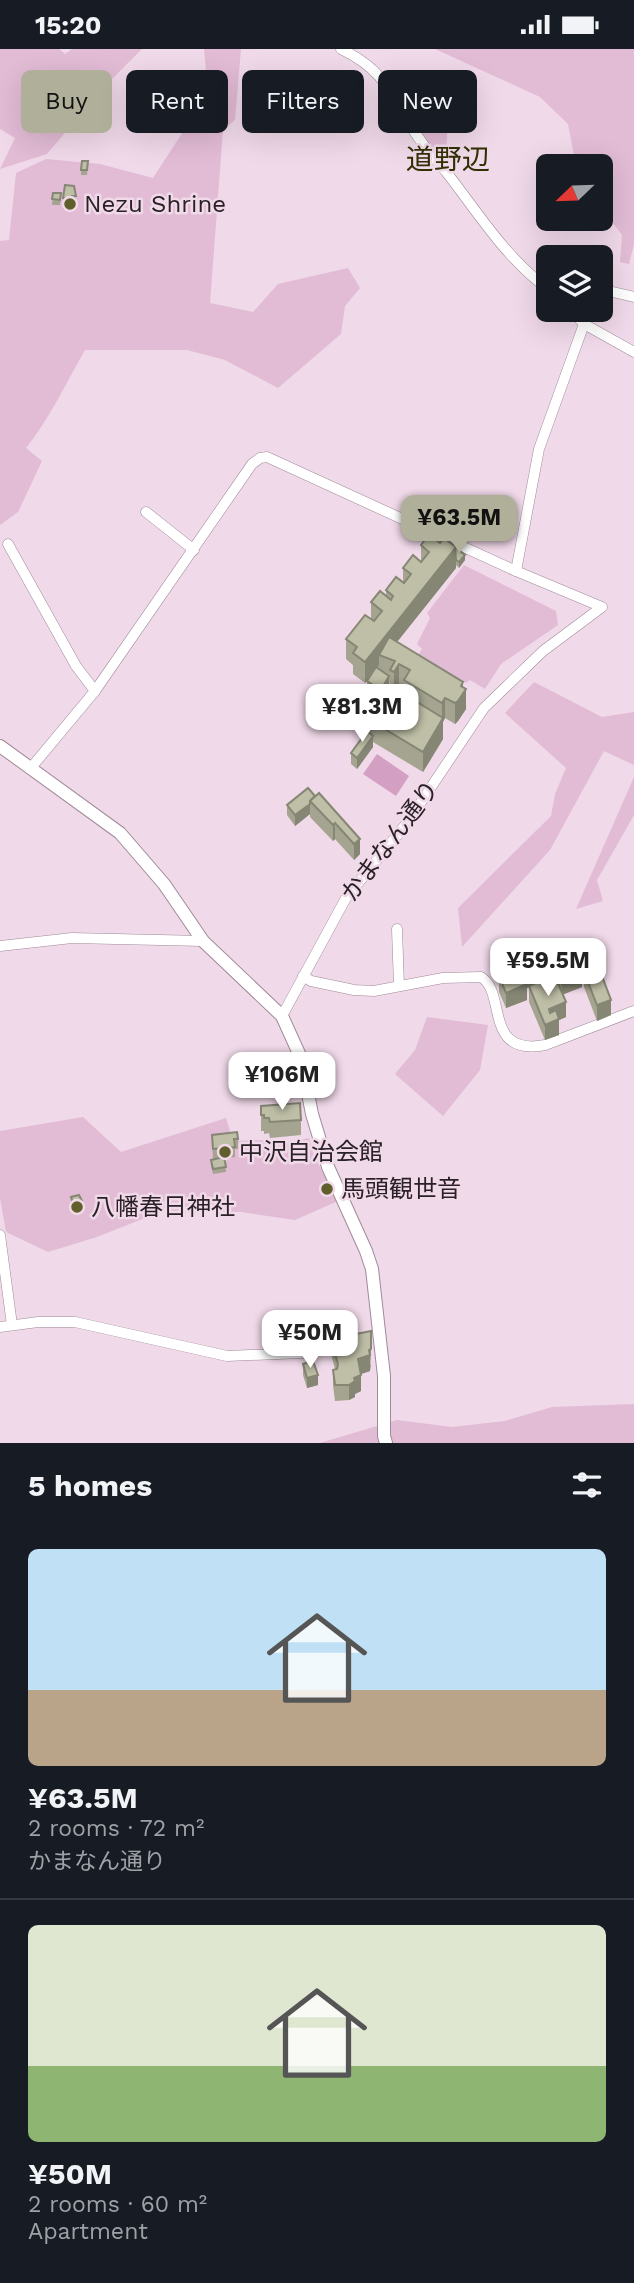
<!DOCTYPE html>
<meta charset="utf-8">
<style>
:root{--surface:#171b24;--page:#20242c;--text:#f1f3f6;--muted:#9ea1a6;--line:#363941;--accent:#b0b09a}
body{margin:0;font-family:"Work Sans","Noto Sans JP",sans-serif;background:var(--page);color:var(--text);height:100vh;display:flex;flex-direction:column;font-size:26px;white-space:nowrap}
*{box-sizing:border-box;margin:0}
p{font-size:23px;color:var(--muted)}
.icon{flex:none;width:38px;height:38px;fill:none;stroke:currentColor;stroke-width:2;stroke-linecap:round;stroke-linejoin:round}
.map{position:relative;height:1394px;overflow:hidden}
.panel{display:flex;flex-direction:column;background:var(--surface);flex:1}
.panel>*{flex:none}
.banner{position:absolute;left:21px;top:21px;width:593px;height:63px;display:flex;gap:14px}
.needle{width:46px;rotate:247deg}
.fabs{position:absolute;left:536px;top:105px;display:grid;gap:14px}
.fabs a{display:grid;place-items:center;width:77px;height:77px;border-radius:10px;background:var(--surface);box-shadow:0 7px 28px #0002;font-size:35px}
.price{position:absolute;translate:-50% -60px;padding:0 16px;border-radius:14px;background:#fff;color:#222;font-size:23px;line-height:46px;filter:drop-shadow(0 2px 4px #0008)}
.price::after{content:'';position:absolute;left:50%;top:42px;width:21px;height:16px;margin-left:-10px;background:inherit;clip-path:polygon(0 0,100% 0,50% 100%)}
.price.selected{background:var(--accent);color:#111}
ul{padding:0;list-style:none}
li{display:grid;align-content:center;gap:14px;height:371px;padding:0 28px}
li+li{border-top:2px solid var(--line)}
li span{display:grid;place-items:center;height:217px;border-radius:10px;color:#555}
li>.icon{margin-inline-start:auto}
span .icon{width:126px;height:126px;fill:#fffc;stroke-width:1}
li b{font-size:30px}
h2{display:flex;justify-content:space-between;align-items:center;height:84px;padding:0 28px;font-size:30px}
.pill{padding:0 24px;border-radius:10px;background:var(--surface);box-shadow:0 7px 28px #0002;font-size:24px;line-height:63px}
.pill.selected{background:var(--accent);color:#111}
.status{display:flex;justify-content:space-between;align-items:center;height:49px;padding:0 35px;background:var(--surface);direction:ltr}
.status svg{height:19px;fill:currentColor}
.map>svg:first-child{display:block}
.green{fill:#e2bbd5}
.water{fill:#d3a0c4}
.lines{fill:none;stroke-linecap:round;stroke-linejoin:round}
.minor-casing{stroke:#9f8a98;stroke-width:11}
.tertiary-casing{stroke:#9f8a98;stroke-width:14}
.minor{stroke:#fff;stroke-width:10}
.tertiary{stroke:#fff;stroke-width:12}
.wall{fill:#a4a490;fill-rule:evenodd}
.shaded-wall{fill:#868675}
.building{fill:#bfbfa7;stroke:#868675;stroke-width:2}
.poi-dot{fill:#605e2a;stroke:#f0d9e9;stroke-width:2.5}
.labels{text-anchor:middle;stroke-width:5;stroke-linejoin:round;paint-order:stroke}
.poi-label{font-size:24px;fill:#2a2127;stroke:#f0d9e9;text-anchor:start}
.street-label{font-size:24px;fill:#2a2127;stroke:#f0d9e9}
.quarter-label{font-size:28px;fill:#312f03;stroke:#f0d9e9}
</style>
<div class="status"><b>15:20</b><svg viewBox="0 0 49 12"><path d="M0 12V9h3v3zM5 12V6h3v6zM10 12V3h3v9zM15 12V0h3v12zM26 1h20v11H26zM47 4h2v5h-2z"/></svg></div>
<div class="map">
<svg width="634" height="1394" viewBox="0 0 634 1394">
<rect width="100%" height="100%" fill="#f0d9e9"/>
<!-- green -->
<g class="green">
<path d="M0 0H59L65 5 72 0H142L102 40 47 105 0 120 15 89 0 80Z"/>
<path d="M204 0H241L235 71 223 81 210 254 253 263 278 235 348 219 360 239 345 257 341 285 278 339 225 311 187 301H85C66 334 50 369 26 399L42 412 18 463 0 476V192L9 191 16 124 46 110 100 115 153 129 199 58 207 33Z"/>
<path d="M435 0H634V195L629 215 620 213 622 186 600 157V117H576L568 75 540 48Z"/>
<path d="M401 44 449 60 445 116 423 91 397 48Z"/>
<path d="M464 516 556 562 558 576 501 615 485 640 470 631 466 634 418 606 422 600 417 595 430 569 427 564Z"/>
<path d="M534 633 602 668 634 663V716L604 702 550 801 462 898 458 859 551 767 555 745 566 719 505 664Z"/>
<path d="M634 728V766L597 831 603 852 576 860Z"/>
<path d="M427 968 488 976 480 1021 443 1067 395 1025 415 1001Z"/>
<path d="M83 1068 121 1103 226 1069 233 1092 266 1091 276 1097 309 1089 314 1107 338 1152 295 1171 241 1163H160L97 1188 48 1203 6 1183 0 1149V1082Z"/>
<path d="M634 1355V1394H320L397 1371 452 1378 505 1372 552 1358Z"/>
</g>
<!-- water -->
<path class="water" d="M377 705 409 727 396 747 363 725Z"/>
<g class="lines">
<defs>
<g id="minor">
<path d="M341 0C393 25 392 54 423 95 430 105 439 114 447 124 479 165 505 208 548 240"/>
<path d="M600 240 634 248"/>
<path d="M571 261 584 275 634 303"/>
<path d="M146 463 194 501"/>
<path d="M8 495 76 617 95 642"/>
<path d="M516 522 539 400 584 275"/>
<path d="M30 720 95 642 252 415 260 409 267 408 516 522 602 558 543 602 484 659 407 774 346 849 282 967"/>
<path d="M397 880 399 937"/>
<path d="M0 897 72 889 203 892"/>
<path d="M303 927 311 932 354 941 374 942 443 929 481 928C507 943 483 1008 545 996L634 962"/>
<path d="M0 1186 12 1276"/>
<path d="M0 1278 38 1273H75L227 1307 301 1304 342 1297"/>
</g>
<path id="tertiary" d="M0 697 120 784 164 835 203 892 282 967 301 1009 312 1065 328 1118 366 1202 372 1220 384 1327V1387L386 1394"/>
</defs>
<!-- minor casing -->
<use href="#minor" class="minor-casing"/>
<!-- tertiary casing -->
<use href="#tertiary" class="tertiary-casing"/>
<!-- minor -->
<use href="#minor" class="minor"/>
<!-- tertiary -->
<use href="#tertiary" class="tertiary"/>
</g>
<!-- wall -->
<g class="wall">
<path d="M82 112H88L87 126H81Z"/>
<path d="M65 136 76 147V158H72V161L63 160Z"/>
<path d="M53 144H61L60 156H52Z"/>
<path d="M440 494 465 511 459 519 456 516V519L397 593 463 638 466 660 458 672 455 675 445 669 443 673V690L423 723 373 693V698L357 720 351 715V704L370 685V671L390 639V631L389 638 381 651 367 643V632L371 626 365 634 353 625V616L346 610V590L371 570V553L386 547V541L403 534V519L421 512V496ZM399 635 404 639V645L396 641Z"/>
<path d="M315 747 360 790V805L354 811 335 790 333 792 310 768V765L295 777 287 766V756Z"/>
<path d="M587 909 611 966 597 972 584 938V923L587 922Z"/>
<path d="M520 917 541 932 556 929V919L582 938 563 945 566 968 559 971V986L545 991 529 953V938L527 939V951L506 959 499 943V927Z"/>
<path d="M261 1057 301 1071V1086L270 1089 269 1084 264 1085V1082H261Z"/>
<path d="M212 1086 238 1090V1100H235V1108L225 1109 226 1123 213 1125 211 1116V1111L213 1110Z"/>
<path d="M331 1290 371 1316 370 1322 361 1325V1342L355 1345V1348L349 1351 335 1352 333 1336V1321L335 1320 331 1305Z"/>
<path d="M303 1315 318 1336 307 1339 303 1326Z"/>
</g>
<!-- shaded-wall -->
<g class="shaded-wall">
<path d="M456 498V519L385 608 379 606V616L365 634V613Z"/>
<path d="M465 506V511L459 519V513Z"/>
<path d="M399 615V635L394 644V623Z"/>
<path d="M389 627V638L381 651V641Z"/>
<path d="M463 633V645L466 640V660L458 672 455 675V654Z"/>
<path d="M445 649V669L443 673V690L423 723V703L442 671V654Z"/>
<path d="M373 687V698L357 720V709Z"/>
<path d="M310 755V765L295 777V766Z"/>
<path d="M335 774V790L333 792V776Z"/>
<path d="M360 790V805L354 811V795Z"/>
<path d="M537 919V934L534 930V935L527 939V951L506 959V944L523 925Z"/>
<path d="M582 928V938L562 946V935Z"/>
<path d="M611 951V966L597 972V956Z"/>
<path d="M566 953V968L559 971V986L545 991V976L549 960Z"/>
<path d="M82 1152V1158L81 1160 74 1162V1157Z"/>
<path d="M371 1300 370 1322 358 1326V1310L369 1301Z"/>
<path d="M318 1326V1336L307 1339V1329Z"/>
<path d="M361 1326V1342L355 1345V1348L349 1351V1336L354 1329Z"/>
</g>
<!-- building -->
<g class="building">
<path d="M82 112H88L87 121H81Z"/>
<path d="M65 136 74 137 76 147H72V150L63 149Z"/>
<path d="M53 144H61L60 151 52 150Z"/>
<path d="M429 485 440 494 444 489 456 498 365 613 353 604 357 598 346 590 365 566 374 572 382 562 371 553 380 542 391 551 393 547 386 541 396 528 404 534 411 525 403 519 413 506 421 513 429 503 421 496Z"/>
<path d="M455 498 465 506 459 513 456 511Z"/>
<path d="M389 588 463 633 461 637 466 640 458 652 455 654 445 649 442 654 404 631 410 621 399 615 394 623 390 621 395 612 379 606Z"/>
<path d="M376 618 389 627 381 641 367 632Z"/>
<path d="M391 637 443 669 423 703 370 671Z"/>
<path d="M367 682 373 687 357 709 351 704Z"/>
<path d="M308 739 315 747 310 752V755L295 766 287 756Z"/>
<path d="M319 744 360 790 354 795 335 774 333 776 310 752Z"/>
<path d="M594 906 611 951 597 956 584 923 591 920 587 909Z"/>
<path d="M534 911 537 919 523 925 527 935 506 944 499 927 506 925 509 917 518 913 520 917Z"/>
<path d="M575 912 582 928 562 935 556 919Z"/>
<path d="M555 927 566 953 549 960 550 964 556 961 559 970 545 976 529 937 536 934 534 930 539 928 541 932Z"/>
<path d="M300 1054 301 1071 270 1073 269 1069H264V1066H261V1057Z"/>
<path d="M237 1083 238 1090H234L235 1098 213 1100 212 1086Z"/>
<path d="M224 1108 226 1118 213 1120 211 1111Z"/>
<path d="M79 1146 82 1152 81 1155 74 1157 71 1148Z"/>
<path d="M371 1282V1300L369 1301 370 1306 358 1310 361 1326 354 1329 355 1332 349 1336H335L333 1321 337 1320 338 1315 331 1290Z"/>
<path d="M313 1312 318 1326 307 1329 303 1315Z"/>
</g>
<!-- markers -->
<g class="poi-dot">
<circle cx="70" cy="155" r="7"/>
<circle cx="225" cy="1103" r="7"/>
<circle cx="327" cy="1140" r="7"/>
<circle cx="77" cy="1158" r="7"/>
</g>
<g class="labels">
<!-- poi labels -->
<g class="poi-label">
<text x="84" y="163">Nezu Shrine</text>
<text x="239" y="1111">中沢自治会館</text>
<text x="341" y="1148">馬頭観世音</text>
<text x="91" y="1166">八幡春日神社</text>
</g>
<!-- street labels -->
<g class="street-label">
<text transform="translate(390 792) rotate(-53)" y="8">かまなん通り</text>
</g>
<!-- quarter labels -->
<g class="quarter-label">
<text x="448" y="120">道野辺</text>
</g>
</g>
</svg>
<div class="fabs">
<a><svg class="needle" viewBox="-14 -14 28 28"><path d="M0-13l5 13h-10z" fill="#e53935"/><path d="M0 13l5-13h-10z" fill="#9ea1a6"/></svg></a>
<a><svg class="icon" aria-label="layers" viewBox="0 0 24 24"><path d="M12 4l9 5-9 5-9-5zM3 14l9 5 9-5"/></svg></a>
</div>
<b class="price selected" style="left:459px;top:506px">¥63.5M</b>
<b class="price" style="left:362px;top:695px">¥81.3M</b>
<b class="price" style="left:548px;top:949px">¥59.5M</b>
<b class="price" style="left:282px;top:1063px">¥106M</b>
<b class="price" style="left:310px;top:1321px">¥50M</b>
<div class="banner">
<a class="pill selected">Buy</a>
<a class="pill">Rent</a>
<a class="pill">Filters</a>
<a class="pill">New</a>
</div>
</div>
<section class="panel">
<h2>5 homes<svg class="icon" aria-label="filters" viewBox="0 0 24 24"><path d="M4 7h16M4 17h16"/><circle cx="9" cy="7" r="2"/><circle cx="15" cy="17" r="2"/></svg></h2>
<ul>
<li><span style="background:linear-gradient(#bfe0f5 65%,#b9a48a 0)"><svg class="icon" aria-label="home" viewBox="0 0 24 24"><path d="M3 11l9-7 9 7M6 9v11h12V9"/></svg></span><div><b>¥63.5M</b><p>2 rooms · 72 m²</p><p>かまなん通り</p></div></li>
<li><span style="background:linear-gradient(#dfe7d0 65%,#8fb573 0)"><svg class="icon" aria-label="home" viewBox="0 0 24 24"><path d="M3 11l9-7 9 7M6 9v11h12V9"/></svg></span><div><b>¥50M</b><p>2 rooms · 60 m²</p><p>Apartment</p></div></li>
</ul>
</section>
